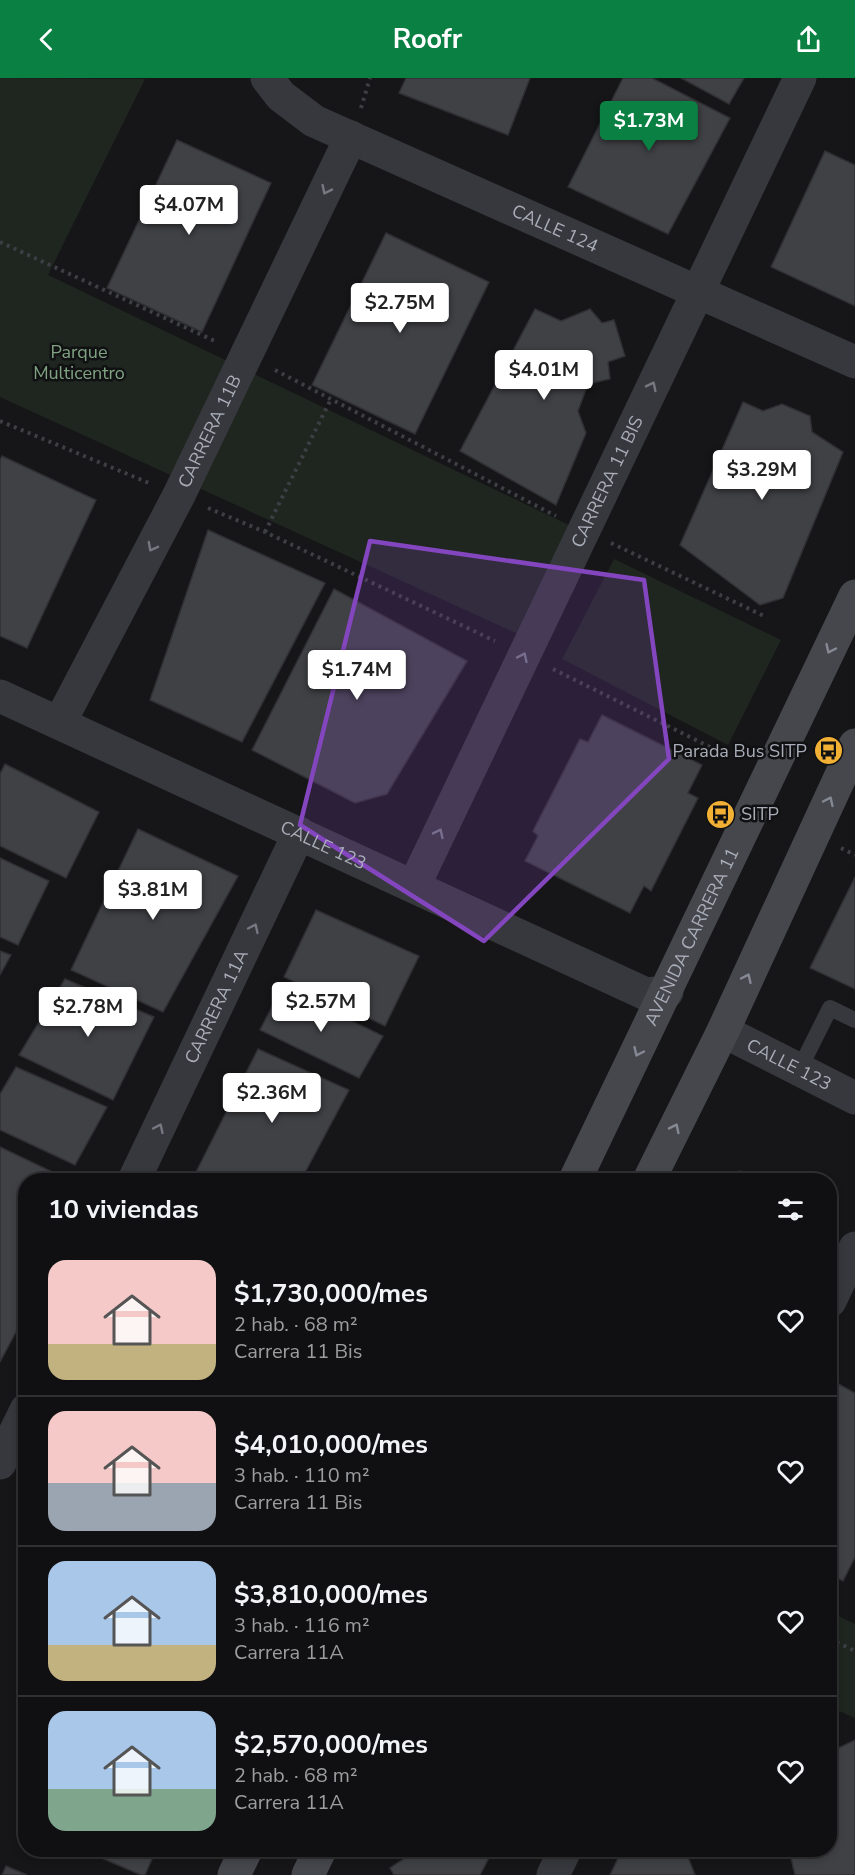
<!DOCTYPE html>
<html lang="es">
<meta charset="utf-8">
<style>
:root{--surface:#101012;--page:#1e1e20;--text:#f1f3f6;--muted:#9c9d9f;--line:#303032;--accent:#0b8043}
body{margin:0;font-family:"Nunito Sans",sans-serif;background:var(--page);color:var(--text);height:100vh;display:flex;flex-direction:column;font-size:22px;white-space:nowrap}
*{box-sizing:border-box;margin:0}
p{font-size:20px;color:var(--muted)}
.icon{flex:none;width:33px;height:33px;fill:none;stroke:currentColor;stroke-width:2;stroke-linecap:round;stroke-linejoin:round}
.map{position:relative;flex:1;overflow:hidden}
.details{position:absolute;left:18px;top:1095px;width:819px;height:684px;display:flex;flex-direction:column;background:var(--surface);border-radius:24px;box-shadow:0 3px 9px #0003,0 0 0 2px var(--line)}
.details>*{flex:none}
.price{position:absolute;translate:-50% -51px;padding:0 14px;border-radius:6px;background:#fff;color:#222;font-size:20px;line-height:39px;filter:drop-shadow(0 2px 3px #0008)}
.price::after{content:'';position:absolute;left:50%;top:36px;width:18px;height:14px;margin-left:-9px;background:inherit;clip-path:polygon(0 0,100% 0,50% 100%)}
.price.on{background:var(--accent);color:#fff}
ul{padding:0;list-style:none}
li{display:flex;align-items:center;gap:18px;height:150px;padding:0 30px}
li+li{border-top:2px solid var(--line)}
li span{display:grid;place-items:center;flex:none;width:168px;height:120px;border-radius:18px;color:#555}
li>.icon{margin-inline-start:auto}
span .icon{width:72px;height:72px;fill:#fffc;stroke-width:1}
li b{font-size:26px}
h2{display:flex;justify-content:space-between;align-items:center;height:72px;padding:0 30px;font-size:26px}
header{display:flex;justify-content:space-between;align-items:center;height:78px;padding:0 30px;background:var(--accent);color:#fff;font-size:27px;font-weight:700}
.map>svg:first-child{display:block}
.green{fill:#1e261f}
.building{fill:#404145;stroke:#303034;stroke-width:1.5}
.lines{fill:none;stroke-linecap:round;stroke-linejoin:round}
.path{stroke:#3d3f44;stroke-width:4;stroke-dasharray:3 4.5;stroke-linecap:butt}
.service{stroke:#37383d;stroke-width:16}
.minor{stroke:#37383d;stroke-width:33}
.secondary{stroke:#45474d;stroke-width:33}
.oneway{stroke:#757881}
.oneway2{stroke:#858993}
.marked{fill:#8446be;fill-opacity:0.2;stroke:#8446be;stroke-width:4.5;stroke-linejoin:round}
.labels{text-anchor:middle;stroke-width:5;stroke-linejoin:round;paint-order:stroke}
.street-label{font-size:18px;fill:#a8adb8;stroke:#111113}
.park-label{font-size:18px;fill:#7fa381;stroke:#111113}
.poi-label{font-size:18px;fill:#a8adb8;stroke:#111113;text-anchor:end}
</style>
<header><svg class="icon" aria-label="back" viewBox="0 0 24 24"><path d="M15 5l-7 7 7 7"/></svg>Roofr<svg class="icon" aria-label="share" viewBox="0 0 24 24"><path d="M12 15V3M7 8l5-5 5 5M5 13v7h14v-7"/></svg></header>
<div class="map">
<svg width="855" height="1797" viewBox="0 0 855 1797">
<rect width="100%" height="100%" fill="#161618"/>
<!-- green -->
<g class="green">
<path d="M0 0 145 1 48 197 573 449 520 557 0 319Z"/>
<path d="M614 481 781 562 728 667 562 581Z"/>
<path d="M830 1534 855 1546V1640L830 1629Z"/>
</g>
<!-- building -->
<g class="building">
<path d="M406 0H530L508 57 399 15Z"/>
<path d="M623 0H652L730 40 668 156 568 109Z"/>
<path d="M681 0H744L729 26Z"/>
<path d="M177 62 271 105 202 254 107 210Z"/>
<path d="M825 73 855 87V228L771 189Z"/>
<path d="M386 155 489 204 415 356 312 307Z"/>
<path d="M535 231 561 243 590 231 602 245 614 242 625 278 608 284 610 301 588 306 578 333 586 355 556 427 460 373Z"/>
<path d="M743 324 763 333 782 326 810 338 812 354 843 374 783 520 760 527 680 467Z"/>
<path d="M2 378 96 422 27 570 0 558V382Z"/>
<path d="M208 452 325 505 242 664 150 622Z"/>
<path d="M334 511 467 583 387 716 355 725 252 672Z"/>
<path d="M602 637 702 687 688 715 698 720 651 813 644 808 630 835 525 783 538 758 533 753 580 661 588 664Z"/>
<path d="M5 686 99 734 66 800 0 768V696Z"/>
<path d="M138 751 238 798 163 934 71 892Z"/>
<path d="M0 780 49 803 18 867 0 859Z"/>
<path d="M855 799V911L810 890Z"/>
<path d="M316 832 419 878 385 948 284 899Z"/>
<path d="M0 873 11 877 0 897Z"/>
<path d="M65 901 154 939 113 1022 19 977Z"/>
<path d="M282 909 383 958 359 1000 260 952Z"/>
<path d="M258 971 349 1012 301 1102H192Z"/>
<path d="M16 989 107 1029 75 1087 0 1052V1016Z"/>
<path d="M0 1069 69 1102H26V1235L0 1284Z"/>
<path d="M740 1093 763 1102H716Z"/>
<path d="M833 1303 855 1315V1479L843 1503 830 1496V1310Z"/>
<path d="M855 1662V1797H795L789 1772H830V1674Z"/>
<path d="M83 1772H156L145 1797H141Z"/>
<path d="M417 1772H493L480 1797H394L390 1790Z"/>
<path d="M622 1772H691L688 1779 695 1797H610Z"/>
<path d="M6 1788 27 1797H2Z"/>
</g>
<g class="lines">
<!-- path -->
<g class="path">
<path d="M361 30 370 0"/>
<path d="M0 164 217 264"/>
<path d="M275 292 556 438"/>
<path d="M0 343 149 405"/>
<path d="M208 430 265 454 495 563"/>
<path d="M265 454 331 321"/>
<path d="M611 465 764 538"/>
<path d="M553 591 712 670"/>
<path d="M841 770 855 777"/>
<path d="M830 1561 855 1573"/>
</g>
<!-- service -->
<path class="service" d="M799 992 830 930 855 942"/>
<!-- minor -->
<g class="minor">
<path id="s1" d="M267 0 281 18 314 43 855 284"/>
<path id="s2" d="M0 618 646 916 667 914"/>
<path id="s3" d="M60 644 179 417 351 59"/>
<path id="s4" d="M414 808 800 0"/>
<path id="s5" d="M723 953 855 1020"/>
<path id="s6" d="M134 1102 299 755"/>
<path d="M830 1223 855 1170"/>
<path d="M0 1385 26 1332"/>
<path d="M553 1797 565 1772"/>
</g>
<!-- secondary -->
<g class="secondary">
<path id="s7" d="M575 1102 855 518"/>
<path d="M649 1102 723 953 855 667"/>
<path d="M234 1797 246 1772"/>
<path d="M308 1797 320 1772"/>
</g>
</g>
<!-- one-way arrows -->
<defs><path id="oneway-chevron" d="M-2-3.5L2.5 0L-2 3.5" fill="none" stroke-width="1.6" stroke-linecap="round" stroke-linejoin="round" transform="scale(1.5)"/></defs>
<g class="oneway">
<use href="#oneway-chevron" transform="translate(326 112) rotate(116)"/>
<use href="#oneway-chevron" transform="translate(652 308) rotate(-64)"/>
<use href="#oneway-chevron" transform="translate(152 469) rotate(118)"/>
<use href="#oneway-chevron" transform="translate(523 579) rotate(-65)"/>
<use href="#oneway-chevron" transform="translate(439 755) rotate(-64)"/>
<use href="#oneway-chevron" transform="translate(254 850) rotate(-65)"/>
<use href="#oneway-chevron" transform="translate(159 1050) rotate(-65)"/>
</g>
<g class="oneway2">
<use href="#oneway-chevron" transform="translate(830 571) rotate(115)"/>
<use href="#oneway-chevron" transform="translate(829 723) rotate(-65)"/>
<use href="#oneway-chevron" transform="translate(747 900) rotate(-65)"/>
<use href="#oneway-chevron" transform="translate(638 974) rotate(115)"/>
<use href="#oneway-chevron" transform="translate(675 1050) rotate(-64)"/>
</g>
<!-- marked area -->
<path class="marked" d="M370 463 644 502 669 681 484 863 300 747Z"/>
<!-- icons -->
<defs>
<symbol id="bus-disc" viewBox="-11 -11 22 22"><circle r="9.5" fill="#f2b134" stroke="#111113"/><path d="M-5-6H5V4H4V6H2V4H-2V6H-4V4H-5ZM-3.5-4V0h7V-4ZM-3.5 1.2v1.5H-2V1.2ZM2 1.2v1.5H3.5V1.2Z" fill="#111"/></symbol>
</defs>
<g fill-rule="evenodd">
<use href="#bus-disc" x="812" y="656" width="33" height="33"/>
<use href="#bus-disc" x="704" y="720" width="33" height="33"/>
</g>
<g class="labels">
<!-- street labels -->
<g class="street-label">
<text dy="6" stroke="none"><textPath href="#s1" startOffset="328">CALLE 124</textPath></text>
<text dy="6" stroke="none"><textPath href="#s3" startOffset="327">CARRERA 11B</textPath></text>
<text dy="6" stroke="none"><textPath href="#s4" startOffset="448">CARRERA 11 BIS</textPath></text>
<text dy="6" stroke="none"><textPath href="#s2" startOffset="356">CALLE 123</textPath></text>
<text dy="6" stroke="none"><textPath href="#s7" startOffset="270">AVENIDA CARRERA 11</textPath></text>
<text dy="6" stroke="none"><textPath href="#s6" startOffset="192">CARRERA 11A</textPath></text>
<text dy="6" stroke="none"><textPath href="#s5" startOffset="74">CALLE 123</textPath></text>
</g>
<!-- park labels -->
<g class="park-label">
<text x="79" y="280">Parque<tspan x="79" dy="21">Multicentro</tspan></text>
</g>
<!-- poi labels -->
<g class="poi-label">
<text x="807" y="679">Parada Bus SITP</text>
<text x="741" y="742" text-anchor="start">SITP</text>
</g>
</g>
</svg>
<b class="price on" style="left:649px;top:74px">$1.73M</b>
<b class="price" style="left:189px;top:158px">$4.07M</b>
<b class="price" style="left:400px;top:256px">$2.75M</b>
<b class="price" style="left:544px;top:323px">$4.01M</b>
<b class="price" style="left:762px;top:423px">$3.29M</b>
<b class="price" style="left:357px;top:623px">$1.74M</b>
<b class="price" style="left:153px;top:843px">$3.81M</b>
<b class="price" style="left:321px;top:955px">$2.57M</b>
<b class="price" style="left:88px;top:960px">$2.78M</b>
<b class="price" style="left:272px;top:1046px">$2.36M</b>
<section class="details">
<h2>10 viviendas<svg class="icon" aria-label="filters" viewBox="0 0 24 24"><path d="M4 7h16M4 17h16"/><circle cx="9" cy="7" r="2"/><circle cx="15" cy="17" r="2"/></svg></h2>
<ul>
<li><span style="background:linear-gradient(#f6c9c9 70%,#c2b280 0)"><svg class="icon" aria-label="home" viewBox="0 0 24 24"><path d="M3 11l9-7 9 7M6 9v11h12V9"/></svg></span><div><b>$1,730,000/mes</b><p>2 hab. · 68 m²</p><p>Carrera 11 Bis</p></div><svg class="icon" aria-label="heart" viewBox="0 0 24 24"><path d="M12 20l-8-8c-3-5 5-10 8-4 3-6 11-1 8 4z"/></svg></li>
<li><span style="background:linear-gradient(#f6c9c9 60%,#9aa5b1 0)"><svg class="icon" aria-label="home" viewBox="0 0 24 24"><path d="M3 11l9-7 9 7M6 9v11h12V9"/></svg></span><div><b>$4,010,000/mes</b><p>3 hab. · 110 m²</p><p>Carrera 11 Bis</p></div><svg class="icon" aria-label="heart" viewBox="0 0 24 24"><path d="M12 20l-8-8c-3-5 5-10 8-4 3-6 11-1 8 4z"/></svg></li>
<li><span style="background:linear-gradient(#a9c7e8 70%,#c2b280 0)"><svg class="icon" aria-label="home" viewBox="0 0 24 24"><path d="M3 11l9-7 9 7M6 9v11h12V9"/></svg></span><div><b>$3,810,000/mes</b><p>3 hab. · 116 m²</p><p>Carrera 11A</p></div><svg class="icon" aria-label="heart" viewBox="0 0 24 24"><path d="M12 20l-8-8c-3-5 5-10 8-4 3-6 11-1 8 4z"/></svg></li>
<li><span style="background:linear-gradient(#a9c7e8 65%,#7fa58c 0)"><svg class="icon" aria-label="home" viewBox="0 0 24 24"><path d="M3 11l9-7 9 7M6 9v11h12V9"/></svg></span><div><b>$2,570,000/mes</b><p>2 hab. · 68 m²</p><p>Carrera 11A</p></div><svg class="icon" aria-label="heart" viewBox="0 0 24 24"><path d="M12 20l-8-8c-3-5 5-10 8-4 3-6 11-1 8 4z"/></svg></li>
</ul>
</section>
</div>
